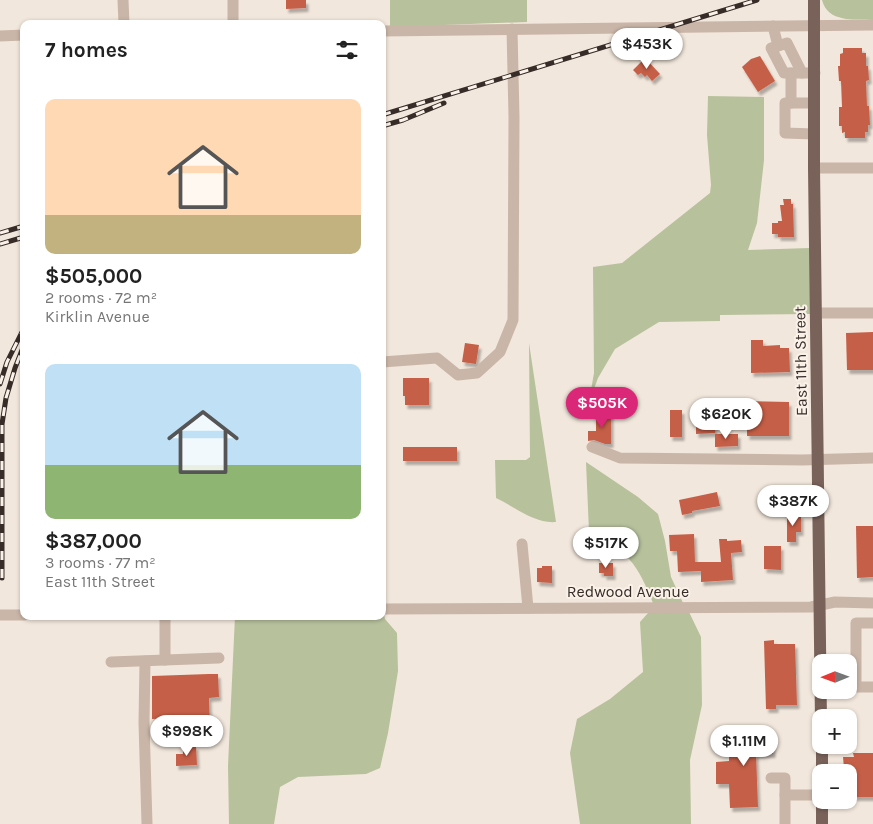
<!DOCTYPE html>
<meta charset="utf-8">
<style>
:root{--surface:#fff;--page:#f2f2f2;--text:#222;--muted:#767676;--accent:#db2777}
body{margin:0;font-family:Karla,sans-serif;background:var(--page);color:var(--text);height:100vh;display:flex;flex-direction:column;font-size:19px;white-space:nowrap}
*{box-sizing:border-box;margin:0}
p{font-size:16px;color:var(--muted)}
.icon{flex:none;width:28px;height:28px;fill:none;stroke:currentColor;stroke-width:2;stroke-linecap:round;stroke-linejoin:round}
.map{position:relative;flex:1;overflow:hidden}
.drawer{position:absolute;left:20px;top:20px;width:366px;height:600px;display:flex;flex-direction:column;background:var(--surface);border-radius:10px;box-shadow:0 1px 4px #0004}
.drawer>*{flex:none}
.needle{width:32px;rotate:269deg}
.fabs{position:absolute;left:812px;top:654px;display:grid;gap:10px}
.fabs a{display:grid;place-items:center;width:45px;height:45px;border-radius:10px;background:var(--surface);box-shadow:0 1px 4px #0004;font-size:25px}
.price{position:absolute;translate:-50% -42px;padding:0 11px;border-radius:18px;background:#fff;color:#222;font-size:16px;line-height:32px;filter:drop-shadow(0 1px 2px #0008)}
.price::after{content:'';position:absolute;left:50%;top:30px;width:15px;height:11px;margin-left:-8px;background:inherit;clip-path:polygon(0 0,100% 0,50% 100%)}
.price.on{background:var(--accent);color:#fff}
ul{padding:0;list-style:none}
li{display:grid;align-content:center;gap:10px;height:265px;padding:0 25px}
li span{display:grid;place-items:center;height:155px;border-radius:10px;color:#555}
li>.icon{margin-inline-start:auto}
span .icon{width:90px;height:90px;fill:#fffc;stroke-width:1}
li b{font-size:21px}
h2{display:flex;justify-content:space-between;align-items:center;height:60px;padding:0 25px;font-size:21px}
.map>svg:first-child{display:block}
.green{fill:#b7c19c}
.building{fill:#c65f47;filter:url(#shadow)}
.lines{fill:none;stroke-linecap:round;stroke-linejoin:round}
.minor{stroke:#cab6a8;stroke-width:11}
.major{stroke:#79625a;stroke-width:12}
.rail-casing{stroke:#372c28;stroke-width:5}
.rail{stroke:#faf1e9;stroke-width:3;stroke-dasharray:9;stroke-linecap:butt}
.labels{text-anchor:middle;stroke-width:4;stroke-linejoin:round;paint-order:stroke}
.street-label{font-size:16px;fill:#372c28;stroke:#faf1e9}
</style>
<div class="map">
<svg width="873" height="824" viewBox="0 0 873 824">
<defs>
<filter id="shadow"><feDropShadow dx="2.5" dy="4" stdDeviation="1" flood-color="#0004"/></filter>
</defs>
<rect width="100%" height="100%" fill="#f2e7dc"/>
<!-- green -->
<g class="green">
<path d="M390 0H527V22L390 27Z"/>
<path d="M822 0H873V20C854 19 828 23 822 0Z"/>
<path d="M708 96 764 97V160L757 223 748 250 810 248V314L720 315V321L659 322 615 349 598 378 594 389 591 390 594 373 593 267 622 263 710 193 711 185 707 135Z"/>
<path d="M529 343 556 522C535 524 515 507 496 498L495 460H526L530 457Z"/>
<path d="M586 462 638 497 658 514 665 541 671 577 683 603H653C638 565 627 549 589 532Z"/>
<path d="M649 612H689L701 637 702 705 690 760 691 824H580L570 753 577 719 610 699 643 672 640 622Z"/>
<path d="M383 614H384L385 619 397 633 398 671 388 733 380 768 366 774 298 777 280 787 274 824H229L228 766 235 616H382Z"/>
</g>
<!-- building -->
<g class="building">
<path d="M286 0H306V8L286 9Z"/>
<path d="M843 48H862V53H866V66H868L869 80 866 81 867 106H869L870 125H868V132H865V138H845V132L842 133V126H839V107H842L841 81H839L838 66H840V54L843 53Z"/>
<path d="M760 56 775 81 758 92 742 67 751 59Z"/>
<path d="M645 58 660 74 652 81 647 75 645 77 641 73 638 75 633 70Z"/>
<path d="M783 199H791V204H793L794 237H778V234H772V223H778V221H782L780 205H784Z"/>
<path d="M873 332V370H847L846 333Z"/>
<path d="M751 340H763V346L780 345V348H789L790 372 751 373Z"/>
<path d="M465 343 479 345 476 364 462 362Z"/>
<path d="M403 378H429V405H405V396H403Z"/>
<path d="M745 401 789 402V436H747V411L714 412V403Z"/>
<rect x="670" y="410" width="12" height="27"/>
<path d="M596 412H611V444H605L594 440 588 441V431H596Z"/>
<path d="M696 413H715V433L696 434Z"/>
<path d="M715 434H738V446L715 447Z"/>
<rect x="403" y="447" width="54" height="14"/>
<path d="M717 492 720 506 692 511V513L682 515 679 500Z"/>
<path d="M787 513 801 515V532H796V542H787Z"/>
<path d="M856 526H873V577L857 578Z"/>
<path d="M694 534 695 562H721L719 539H727V541L741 540 742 552 731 553 733 580 701 582V571L678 572 677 551H670L669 535Z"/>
<path d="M764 546H781V570L764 569Z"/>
<path d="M599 563H613V576H604V573H599Z"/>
<path d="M542 566H552V583L537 582V568H542Z"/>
<path d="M774 640V644H795L797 705H776V709H766L764 641Z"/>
<path d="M209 674H218L219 697 209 698 210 729 174 730 173 718 152 719V676Z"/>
<path d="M773 732V754H756L758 807 730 808 729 784H716V762L729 761V733Z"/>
<path d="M183 746H196L197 765 176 766V754H183Z"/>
<path d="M853 753H873V797H854V794H849V786L854 785V768H844L843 757H854Z"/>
</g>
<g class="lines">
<!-- minor -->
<g class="minor">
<path d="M123 0 124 24"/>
<path d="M233 0V24"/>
<path d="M773 26 778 46 771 48 784 73H815"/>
<path d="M382 31 873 25"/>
<path d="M0 36 24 35"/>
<path d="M778 46 787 43 802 73"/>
<path d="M791 73V103"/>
<path d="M814 134 785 133V103H814"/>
<path d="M814 168H873"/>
<path d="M816 313H873"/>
<path d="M382 362 437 358 458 375 477 373 500 352 513 320 514 117 512 29"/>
<path d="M592 447 620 458 802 460 873 458"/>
<path d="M522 544 528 608"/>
<path d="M382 609 811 607 835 602 873 603"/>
<path d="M0 615H24"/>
<path d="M165 616V660"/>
<path d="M145 661 144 723 147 824"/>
<path d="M111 662 219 658"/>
<path d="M850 687H873"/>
<path d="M856 687V623H873"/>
<path d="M771 778H785V795"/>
<path d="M785 824V795H821"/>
</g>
<!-- major -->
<g class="major">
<path d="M814 0V168L821 721"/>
<path d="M822 745V772"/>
<path d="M822 800V824"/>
</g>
<defs>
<g id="rail">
<path d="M382 115 757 0"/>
<path d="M382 126 403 120 444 103"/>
<path d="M0 233 24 226"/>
<path d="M0 244 24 237"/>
<path d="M0 384 7 362 24 328"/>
<path d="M2 578V424L6 398 15 368 24 345"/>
</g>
</defs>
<!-- rail casing -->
<use href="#rail" class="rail-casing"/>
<!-- rail -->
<use href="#rail" class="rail"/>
</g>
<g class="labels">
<!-- street labels -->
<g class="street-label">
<text transform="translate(800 361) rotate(-91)" y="6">East 11th Street</text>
<text x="628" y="597">Redwood Avenue</text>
</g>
</g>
</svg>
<div class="fabs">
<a><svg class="needle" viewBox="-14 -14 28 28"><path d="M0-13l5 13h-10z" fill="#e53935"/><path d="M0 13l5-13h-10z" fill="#767676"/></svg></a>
<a>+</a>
<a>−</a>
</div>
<b class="price" style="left:647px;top:70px">$453K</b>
<b class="price on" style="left:602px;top:429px">$505K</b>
<b class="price" style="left:726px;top:440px">$620K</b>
<b class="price" style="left:793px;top:527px">$387K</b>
<b class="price" style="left:606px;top:569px">$517K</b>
<b class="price" style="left:187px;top:757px">$998K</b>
<b class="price" style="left:744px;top:767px">$1.11M</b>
<section class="drawer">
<h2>7 homes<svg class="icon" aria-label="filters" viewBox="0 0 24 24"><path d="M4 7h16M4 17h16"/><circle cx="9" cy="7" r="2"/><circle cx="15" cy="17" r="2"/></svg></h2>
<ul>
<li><span style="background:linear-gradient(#ffd9b3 75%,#c2b280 0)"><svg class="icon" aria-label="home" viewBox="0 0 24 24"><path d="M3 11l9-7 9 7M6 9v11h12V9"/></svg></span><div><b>$505,000</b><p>2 rooms · 72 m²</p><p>Kirklin Avenue</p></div></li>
<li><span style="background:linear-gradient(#bfe0f5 65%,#8fb573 0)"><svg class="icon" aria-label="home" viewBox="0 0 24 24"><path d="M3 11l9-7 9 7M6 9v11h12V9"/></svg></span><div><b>$387,000</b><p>3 rooms · 77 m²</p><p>East 11th Street</p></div></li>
</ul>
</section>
</div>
